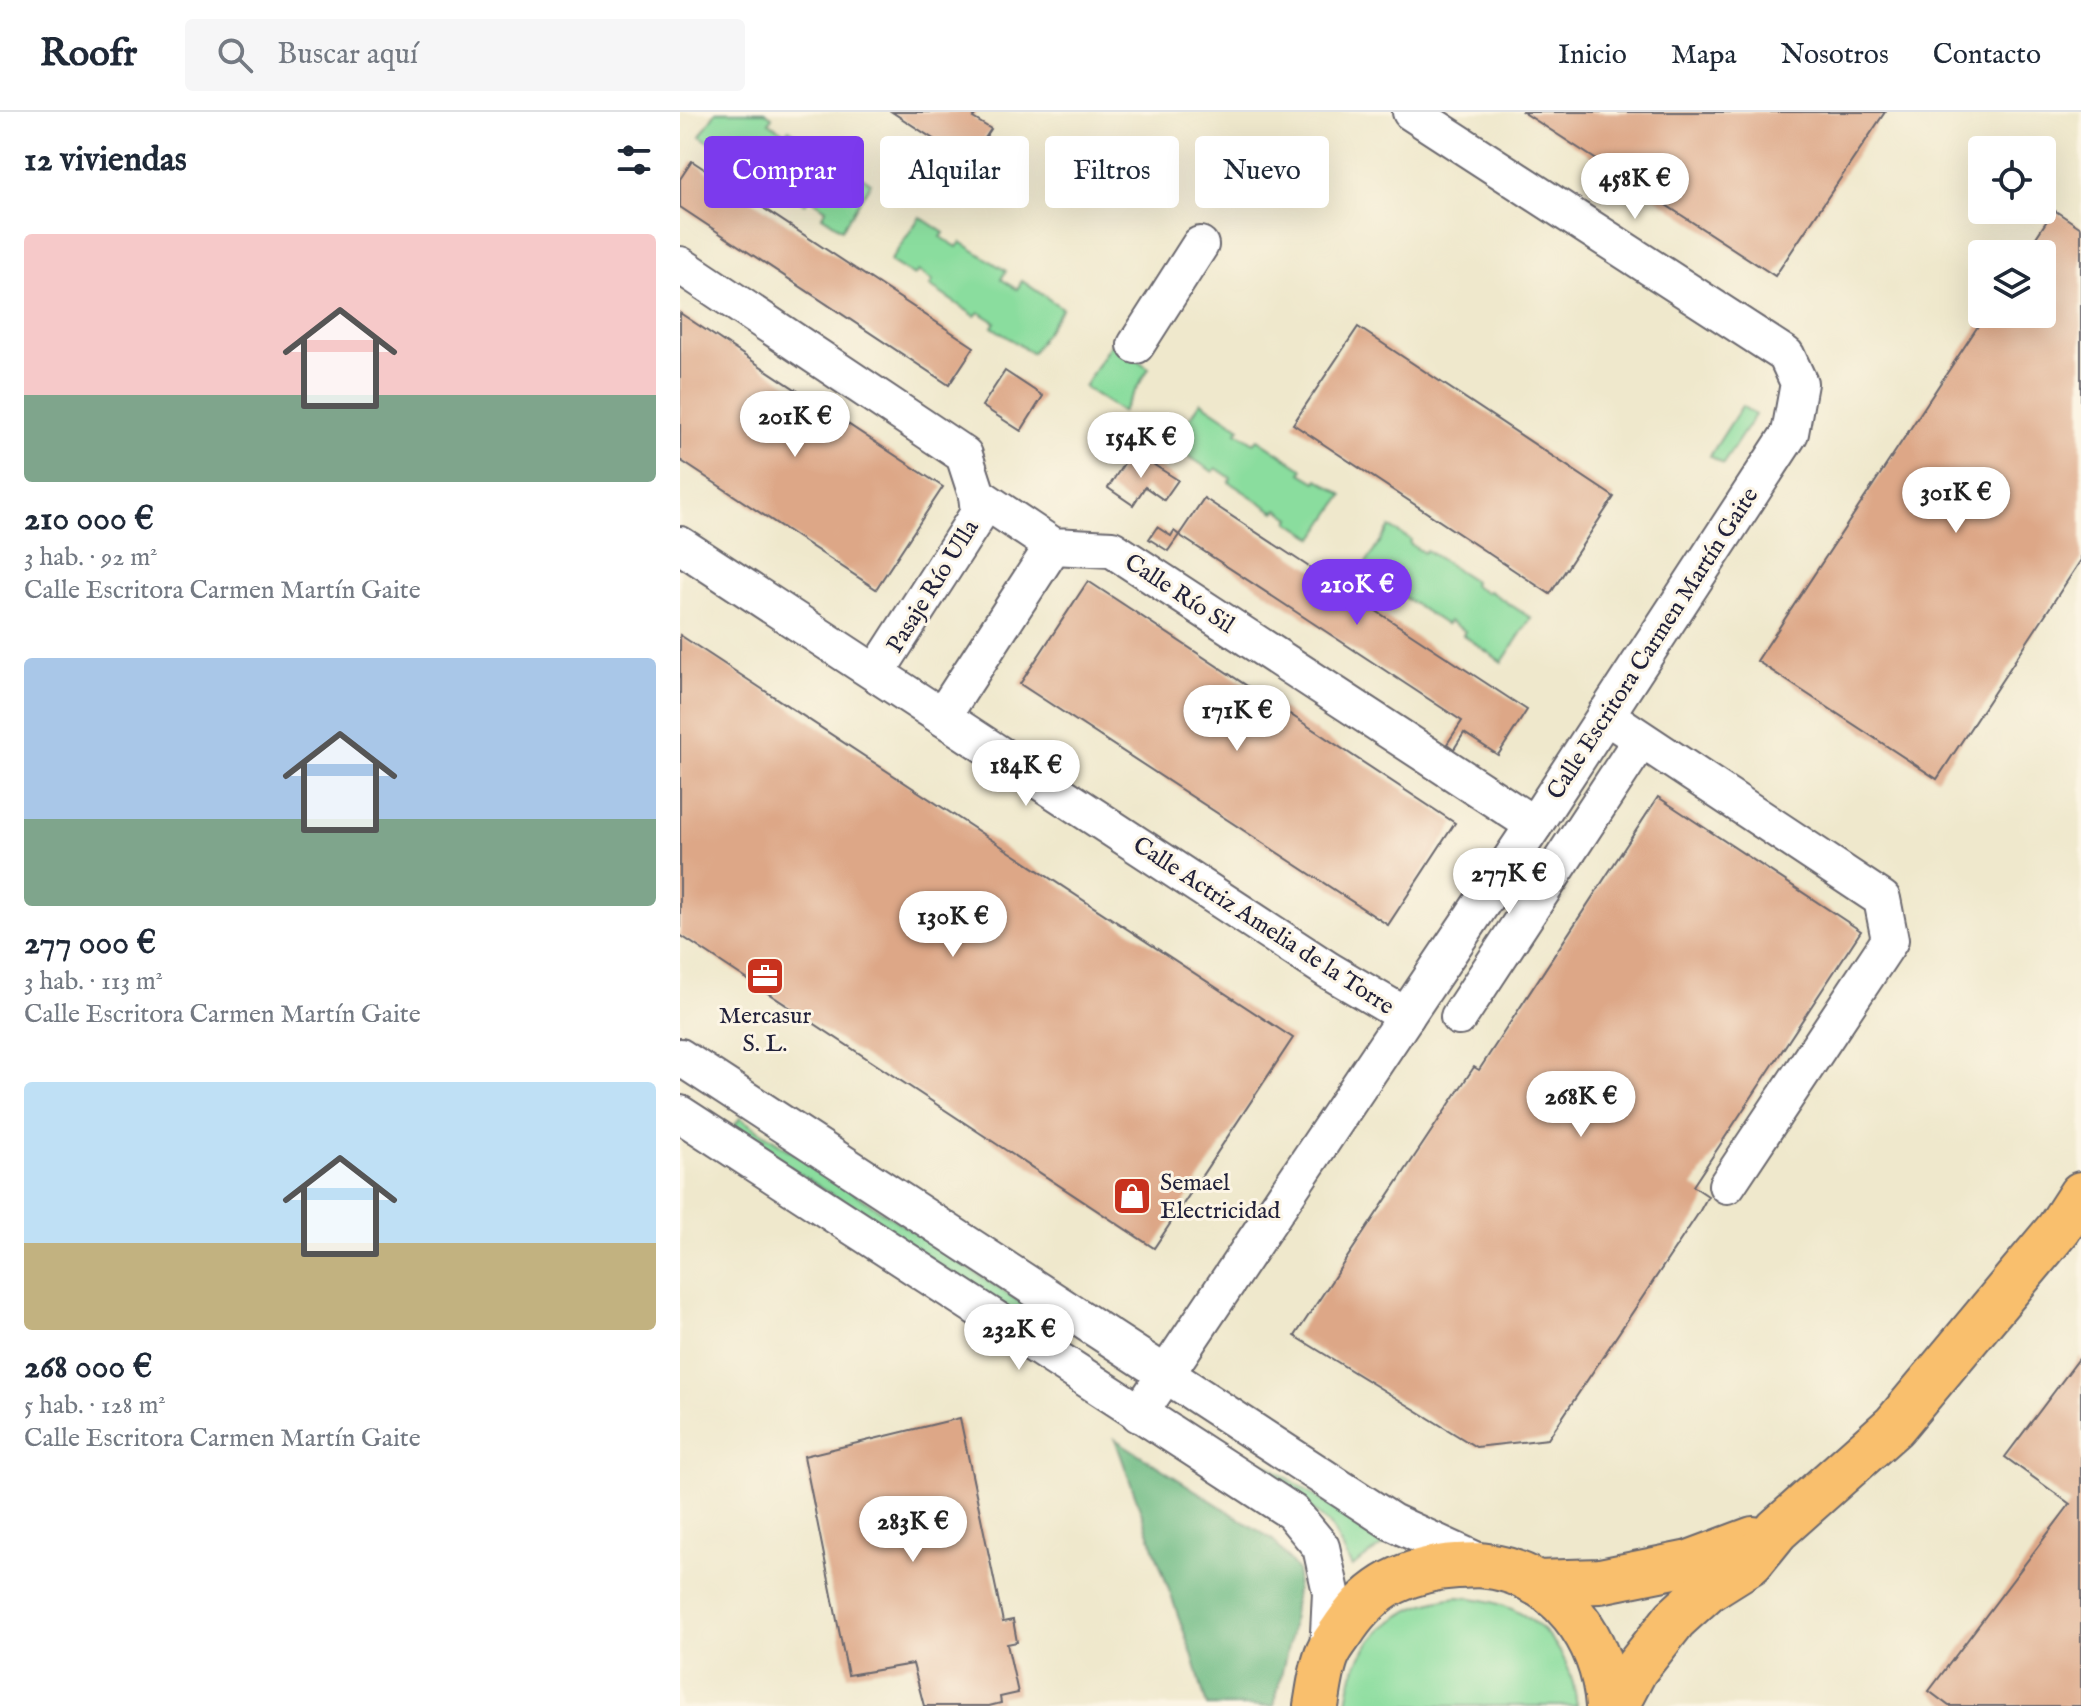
<!DOCTYPE html>
<html lang="es">
<meta charset="utf-8">
<style>
:root{--surface:#fff;--page:#f6f6f7;--text:#1f2937;--muted:#747a83;--line:#e0e1e3;--accent:#7c3aed}
body{margin:0;font-family:"IM FELL English",serif;background:var(--page);color:var(--text);height:100vh;display:flex;flex-direction:column;font-size:30px;white-space:nowrap}
*{box-sizing:border-box;margin:0}
p{font-size:26px;color:var(--muted)}
.icon{flex:none;width:44px;height:44px;fill:none;stroke:currentColor;stroke-width:2;stroke-linecap:round;stroke-linejoin:round}
.map{position:relative;flex:1;overflow:hidden}
.sheet{display:flex;flex-direction:column;background:var(--surface);width:680px}
.sheet>*{flex:none}
.banner{position:absolute;left:24px;top:24px;width:760px;height:72px;display:flex;gap:16px}
.buttons{position:absolute;left:1288px;top:24px;display:grid;gap:16px}
.buttons a{display:grid;place-items:center;width:88px;height:88px;border-radius:8px;background:var(--surface);box-shadow:0 8px 32px #0002;font-size:40px}
.price{position:absolute;translate:-50% -68px;padding:0 18px;border-radius:28px;background:#fff;color:#222;font-size:26px;line-height:52px;filter:drop-shadow(0 2px 4px #0008)}
.price::after{content:'';position:absolute;left:50%;top:48px;width:24px;height:18px;margin-left:-12px;background:inherit;clip-path:polygon(0 0,100% 0,50% 100%)}
.price.active{background:var(--accent);color:#fff}
ul{padding:0;list-style:none}
li{display:grid;align-content:center;gap:16px;height:424px;padding:0 24px}
li span{display:grid;place-items:center;height:248px;border-radius:8px;color:#555}
li>.icon{margin-inline-start:auto}
span .icon{width:144px;height:144px;fill:#fffc;stroke-width:1}
li b{font-size:34px}
h2{display:flex;justify-content:space-between;align-items:center;height:96px;padding:0 24px;font-size:34px}
.pill{padding:0 28px;border-radius:8px;background:var(--surface);box-shadow:0 8px 32px #0002;font-size:28px;line-height:72px}
.pill.active{background:var(--accent);color:#fff}
header{display:flex;align-items:center;gap:48px;box-sizing:border-box;height:112px;padding:0 40px;background:var(--surface);border-bottom:2px solid var(--line)}
header strong{font-size:38px}
nav{display:flex;gap:44px;margin-inline-start:auto;font-size:28px}
.search{width:560px;height:72px;background:var(--page);display:flex;align-items:center;gap:20px;box-sizing:border-box;padding:0 28px;border-radius:8px;color:var(--muted);font-size:30px}
main{display:flex;flex:1;min-height:0}
.map>svg:first-child{display:block}
.green{fill:#8add9e;stroke:#56806c;stroke-width:2}
.forest{fill:#6fbc85;stroke:#486f60;stroke-width:2}
.building{fill:#dda787}
.lines{fill:none;stroke-linecap:round;stroke-linejoin:round}
.minor-casing{stroke:#6a676e;stroke-width:40}
.major-casing{stroke:#6a676e;stroke-width:48}
.minor{stroke:#fff;stroke-width:36}
.major{stroke:#f9bf6d;stroke-width:44}
.labels{text-anchor:middle;stroke-width:6;stroke-linejoin:round;paint-order:stroke}
.street-label{font-size:24px;fill:#22223b;stroke:#fcf5e5}
.poi-label{font-size:24px;fill:#22223b;stroke:#fcf5e5}
</style>
<header>
<strong>Roofr</strong>
<div class="search"><svg class="icon" aria-label="search" viewBox="0 0 24 24"><circle cx="10" cy="10" r="6"/><path d="M15 15l6 6"/></svg>Buscar aquí</div>
<nav><a>Inicio</a><a>Mapa</a><a>Nosotros</a><a>Contacto</a></nav>
</header>
<main>
<section class="sheet">
<h2>12 viviendas<svg class="icon" aria-label="filters" viewBox="0 0 24 24"><path d="M4 7h16M4 17h16"/><circle cx="9" cy="7" r="2"/><circle cx="15" cy="17" r="2"/></svg></h2>
<ul>
<li><span style="background:linear-gradient(#f6c9c9 65%,#7fa58c 0)"><svg class="icon" aria-label="home" viewBox="0 0 24 24"><path d="M3 11l9-7 9 7M6 9v11h12V9"/></svg></span><div><b>210 000 €</b><p>3 hab. · 92 m²</p><p>Calle Escritora Carmen Martín Gaite</p></div></li>
<li><span style="background:linear-gradient(#a9c7e8 65%,#7fa58c 0)"><svg class="icon" aria-label="home" viewBox="0 0 24 24"><path d="M3 11l9-7 9 7M6 9v11h12V9"/></svg></span><div><b>277 000 €</b><p>3 hab. · 113 m²</p><p>Calle Escritora Carmen Martín Gaite</p></div></li>
<li><span style="background:linear-gradient(#bfe0f5 65%,#c2b280 0)"><svg class="icon" aria-label="home" viewBox="0 0 24 24"><path d="M3 11l9-7 9 7M6 9v11h12V9"/></svg></span><div><b>268 000 €</b><p>5 hab. · 128 m²</p><p>Calle Escritora Carmen Martín Gaite</p></div></li>
</ul>
</section>
<div class="map">
<svg width="1401" height="1594" viewBox="0 0 1401 1594">
<rect width="100%" height="100%" fill="#fcf5e5"/>
<filter id="ink" filterUnits="userSpaceOnUse"><feTurbulence type="fractalNoise" baseFrequency=".0125" numOctaves="2"/><feDisplacementMap in="SourceGraphic" scale="16" xChannelSelector="R" yChannelSelector="G"/><feConvolveMatrix kernelMatrix="1 2 1 2 8 2 1 2 1" color-interpolation-filters="sRGB"/></filter>
<filter id="wash" filterUnits="userSpaceOnUse"><feTurbulence type="fractalNoise" baseFrequency=".006" numOctaves="4" result="noise"/><feDisplacementMap in="SourceGraphic" scale="32" xChannelSelector="R" yChannelSelector="G"/><feGaussianBlur stdDeviation="1.8" result="paint"/><feColorMatrix in="noise" values="0 0 0 0 0 0 0 0 0 0 0 0 0 0 0 0 0 1.4 0 .05"/><feComposite in="paint" operator="in"/></filter>
<g filter="url(#wash)">
<rect width="100%" height="100%" fill="#efe8cc"/>
<!-- green -->
<g class="green">
<path d="M36 0H84L92 5 89 11 105 21 109 17 155 47 151 53 168 64 172 58 191 71 162 117 142 104 146 97 130 86 125 92 80 63 83 57 68 47 64 53 20 24Z"/>
<path d="M240 105 264 121 261 125 277 135 281 130 326 159 321 167 337 177 342 169 382 196 352 241 312 215 315 210 299 200 295 204 250 174 253 169 238 159 234 164 210 149Z"/>
<path d="M431 231 469 256 442 300 404 275Z"/>
<path d="M521 290 560 316 557 320 574 331 578 327 623 357 621 361 636 370 638 367 663 383 634 426 609 410 611 406 598 397 595 400 549 370 551 366 536 356 533 360 492 333Z"/>
<path d="M1062 294 1075 303 1043 352 1030 344Z"/>
<path d="M710 415 731 428 730 432 744 441 746 438 794 469 793 473 806 481 809 479 851 506 822 550 783 523 785 519 769 509 766 513 718 481 719 478 709 471 706 473 682 457Z"/>
<path d="M60 1006 361 1204 353 1215 52 1017Z"/>
<path d="M582 1349 706 1431 672 1455 651 1414 634 1399 576 1359Z"/>
<path d="M778 1485C845 1488 890 1527 897 1594H667C672 1530 716 1492 778 1485Z"/>
</g>
<!-- forest -->
<path class="forest" d="M435 1327 593 1428 618 1459 611 1521 594 1594H527L513 1545Z"/>
<g id="blocks">
<!-- building -->
<g class="building">
<path d="M212 0H297L293 6 311 17 289 50Z"/>
<path d="M843 0H1205L1095 164Z"/>
<path d="M12 49 294 235 269 273 0 95V67Z"/>
<path d="M1374 98 1401 116V448L1257 667 1077 549 1306 202H1362V142H1345Z"/>
<path d="M0 201 263 375 196 477 0 348Z"/>
<path d="M678 215 934 385 870 482 613 312Z"/>
<path d="M325 259 363 284 341 319 302 294Z"/>
<path d="M452 339 498 368 484 388 465 375 453 393 428 376Z"/>
<path d="M524 386 847 598 818 643 784 621 774 637 767 632 782 609 499 423Z"/>
<path d="M477 415 491 424 494 419 499 423 488 439 469 427Z"/>
<path d="M408 469 775 711 708 813 340 572Z"/>
<path d="M0 523 613 926 474 1136 0 823Z"/>
<path d="M978 685 1181 819 1013 1074 1028 1084 1018 1102 868 1327 796 1335 615 1224 794 955 799 958Z"/>
<path d="M1401 1244V1594H1269L1249 1579 1390 1392 1325 1345Z"/>
<path d="M280 1306 323 1510 333 1508 337 1530 327 1532 338 1581 320 1585 321 1591 309 1594H244L233 1552 168 1563 124 1344Z"/>
</g>
</g>
</g>
<g filter="url(#ink)">
<use href="#blocks" fill-opacity="0" stroke="#6a676e" stroke-width="2"/>
<g class="lines">
<defs>
<g id="minor">
<path d="M0 153 284 343 297 383 373 434 432 437 854 713"/>
<path d="M456 233 520 133"/>
<path d="M0 433 648 858 726 904"/>
<path d="M196 561 299 401 297 383"/>
<path d="M925 603 1202 787 1210 828 1047 1073"/>
<path d="M262 605 373 434"/>
<path d="M779 905 961 628"/>
<path d="M0 945 712 1410 806 1453"/>
<path d="M0 1002 612 1400 641 1435 651 1480 648 1541"/>
<path d="M459 1302 854 713 1110 321 1119 271 1106 243 731 0"/>
</g>
<g id="major">
<path d="M856 1471 920 1469 1009 1451 1073 1427"/>
<path d="M636 1594C639 1578 641 1556 648 1541 652 1532 660 1523 665 1515 693 1474 728 1457 777 1454 787 1454 798 1452 807 1454 879 1463 923 1527 928 1594"/>
<path d="M936 1594 955 1558 995 1507 1028 1477 1071 1450 1097 1418 1214 1314 1379 1116 1401 1082"/>
</g>
</defs>
<!-- minor casing -->
<use href="#minor" class="minor-casing"/>
<!-- major casing -->
<use href="#major" class="major-casing"/>
<!-- minor -->
<use href="#minor" class="minor"/>
<!-- major -->
<use href="#major" class="major"/>
</g>
</g>
<!-- icons -->
<defs>
<symbol id="office-square" viewBox="-11 -11 22 22"><rect x="-9" y="-9" width="18" height="18" rx="4" fill="#c8321e" stroke="#fcf5e5"/><path d="M-6-3h4V-5.5h4V-3h4V5H-6ZM-1-4.5V-3h2v-1.5ZM-6 0V1H6V0Z" fill="#fff"/></symbol>
<symbol id="shop-square" viewBox="-11 -11 22 22"><rect x="-9" y="-9" width="18" height="18" rx="4" fill="#c8321e" stroke="#fcf5e5"/><path d="M-5-2.5h2.3a2.7 3.5 0 0 1 5.4 0H5L5.5 6h-11ZM-1.5-2.5h3a1.5 2.3 0 0 0-3 0Z" fill="#fff"/></symbol>
</defs>
<g fill-rule="evenodd">
<use href="#office-square" x="63" y="842" width="44" height="44"/>
<use href="#shop-square" x="430" y="1062" width="44" height="44"/>
</g>
<g class="labels">
<!-- street labels -->
<g class="street-label">
<text transform="translate(252 474) rotate(-58)" y="8">Pasaje Río Ulla</text>
<text transform="translate(500 481) rotate(33)" y="8">Calle Río Sil</text>
<text transform="translate(972 531) rotate(-57)" y="8">Calle Escritora Carmen Martín Gaite</text>
<text transform="translate(584 813) rotate(33)" y="8">Calle Actriz Amelia de la Torre</text>
</g>
<!-- poi labels -->
<g class="poi-label">
<text x="85" y="911">Mercasur<tspan x="85" dy="28">S. L.</tspan></text>
<text x="480" y="1078" text-anchor="start">Semael<tspan x="480" dy="28">Electricidad</tspan></text>
</g>
</g>
</svg>
<div class="buttons">
<a><svg class="icon" aria-label="locate" viewBox="0 0 24 24"><circle cx="12" cy="12" r="6"/><path d="M12 2v4M12 18v4M2 12h4M18 12h4"/></svg></a>
<a><svg class="icon" aria-label="layers" viewBox="0 0 24 24"><path d="M12 4l9 5-9 5-9-5zM3 14l9 5 9-5"/></svg></a>
</div>
<b class="price" style="left:955px;top:109px">458K €</b>
<b class="price" style="left:115px;top:347px">201K €</b>
<b class="price" style="left:461px;top:368px">154K €</b>
<b class="price" style="left:1276px;top:423px">301K €</b>
<b class="price active" style="left:677px;top:515px">210K €</b>
<b class="price" style="left:557px;top:641px">171K €</b>
<b class="price" style="left:346px;top:696px">184K €</b>
<b class="price" style="left:829px;top:804px">277K €</b>
<b class="price" style="left:273px;top:847px">130K €</b>
<b class="price" style="left:901px;top:1027px">268K €</b>
<b class="price" style="left:339px;top:1260px">232K €</b>
<b class="price" style="left:233px;top:1452px">283K €</b>
<div class="banner">
<a class="pill active">Comprar</a>
<a class="pill">Alquilar</a>
<a class="pill">Filtros</a>
<a class="pill">Nuevo</a>
</div>
</div>
</main>
